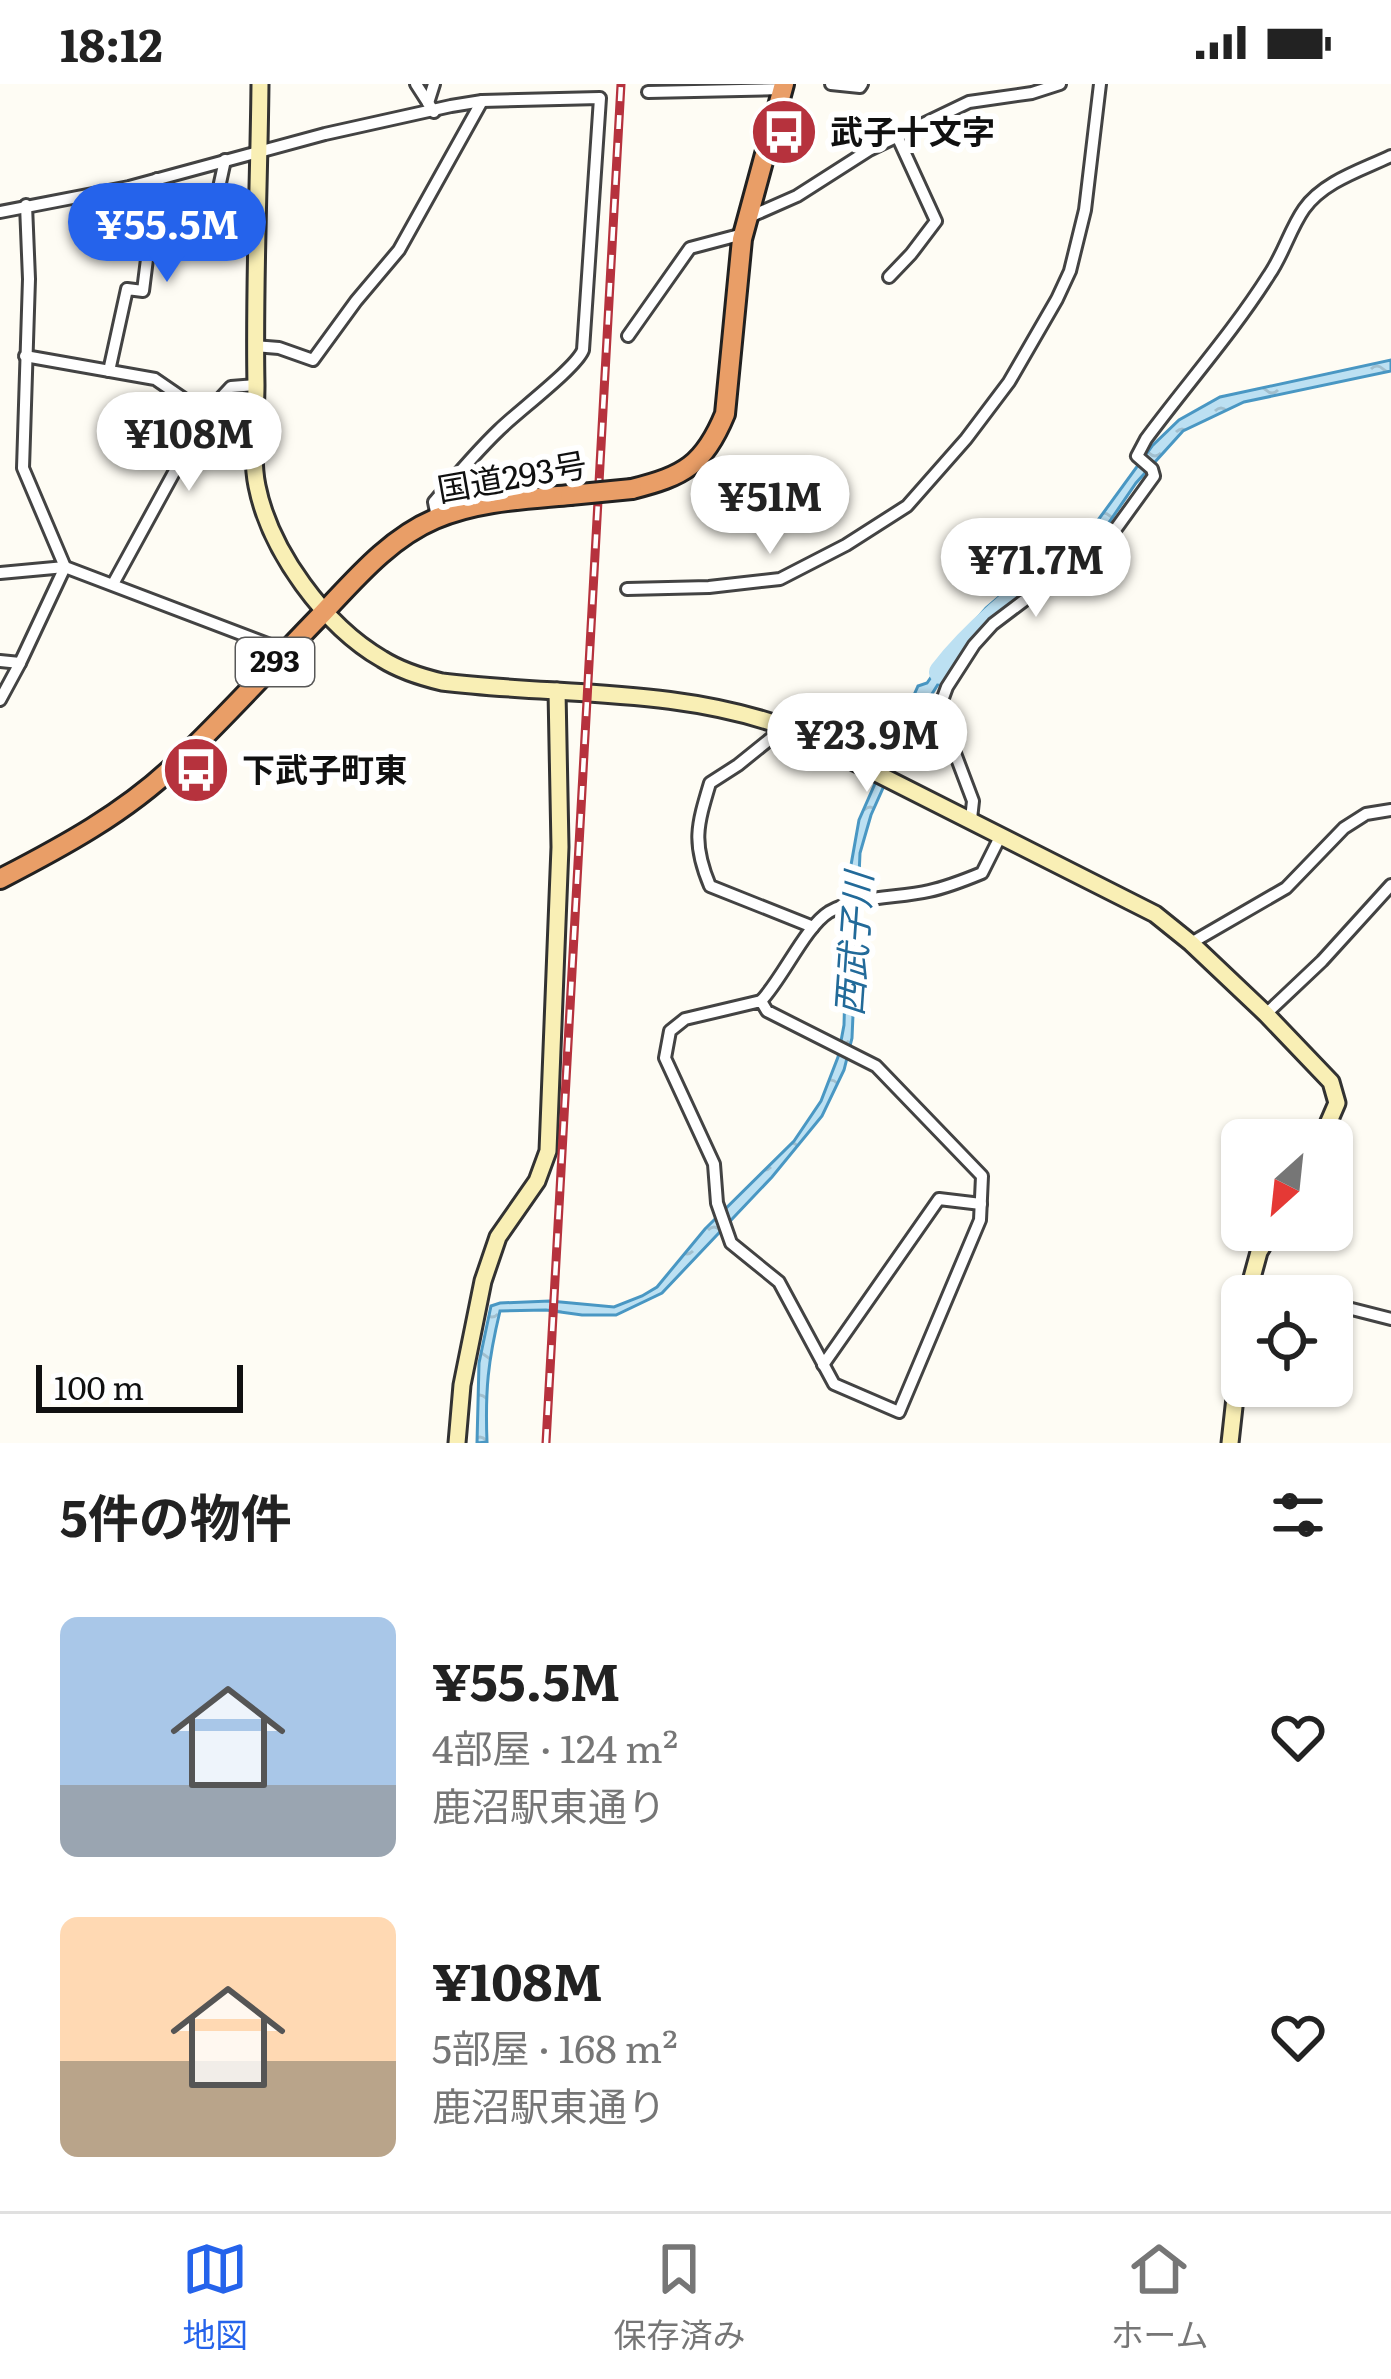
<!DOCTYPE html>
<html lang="ja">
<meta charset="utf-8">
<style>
:root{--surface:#fff;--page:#f6f6f6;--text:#222;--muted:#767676;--line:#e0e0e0;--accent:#2563eb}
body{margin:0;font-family:Literata,"Noto Sans JP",serif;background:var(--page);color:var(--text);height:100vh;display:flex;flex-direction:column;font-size:45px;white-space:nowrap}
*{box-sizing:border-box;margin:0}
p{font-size:39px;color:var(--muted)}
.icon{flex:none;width:66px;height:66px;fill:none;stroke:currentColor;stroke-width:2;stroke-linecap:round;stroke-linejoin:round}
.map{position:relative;height:1359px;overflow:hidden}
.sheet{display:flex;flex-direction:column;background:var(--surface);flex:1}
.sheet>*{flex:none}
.needle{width:78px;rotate:207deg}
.fabs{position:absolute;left:1221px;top:1035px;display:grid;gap:24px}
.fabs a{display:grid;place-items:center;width:132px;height:132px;border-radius:18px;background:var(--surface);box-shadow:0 3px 9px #0004;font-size:60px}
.scale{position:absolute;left:36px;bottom:30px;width:207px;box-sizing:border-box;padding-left:12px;border:6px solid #101010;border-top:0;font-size:33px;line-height:42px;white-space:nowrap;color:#101010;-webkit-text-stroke:9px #fff;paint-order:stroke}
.price{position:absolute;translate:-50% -102px;padding:0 27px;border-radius:42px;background:#fff;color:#222;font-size:39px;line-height:78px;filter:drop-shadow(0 3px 6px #0008)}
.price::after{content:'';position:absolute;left:50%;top:72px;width:36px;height:27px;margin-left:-18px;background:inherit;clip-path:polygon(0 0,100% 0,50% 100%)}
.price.active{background:var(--accent);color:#fff}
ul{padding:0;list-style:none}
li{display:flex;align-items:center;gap:36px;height:300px;padding:0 60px}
li span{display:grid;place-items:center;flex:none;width:336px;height:240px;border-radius:18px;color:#555}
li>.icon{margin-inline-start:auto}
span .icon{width:144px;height:144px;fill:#fffc;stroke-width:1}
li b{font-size:51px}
h2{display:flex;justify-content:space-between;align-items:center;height:144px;padding:0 60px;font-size:51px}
.status{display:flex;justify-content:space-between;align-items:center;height:84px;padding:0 60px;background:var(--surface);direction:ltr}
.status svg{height:33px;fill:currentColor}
.dock{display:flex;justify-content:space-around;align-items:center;height:168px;border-top:3px solid var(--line);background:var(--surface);font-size:33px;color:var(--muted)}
.dock a{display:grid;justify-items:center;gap:6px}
.dock .active{color:var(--accent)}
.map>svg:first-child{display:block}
.water{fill:url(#water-ripples);stroke:#4997c3;stroke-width:3}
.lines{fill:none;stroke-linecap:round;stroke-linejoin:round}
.river{stroke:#bce0f2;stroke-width:24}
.street-casing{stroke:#434343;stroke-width:16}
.secondary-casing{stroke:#323232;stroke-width:21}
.highway-casing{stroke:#212121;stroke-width:24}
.street{stroke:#fff;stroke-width:10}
.secondary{stroke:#f9efb5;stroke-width:15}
.highway{stroke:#e99e67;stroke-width:18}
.rail-casing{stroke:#b6323d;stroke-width:9}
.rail{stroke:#fff;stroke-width:4.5;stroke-dasharray:14;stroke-linecap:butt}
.highway-bridge-casing{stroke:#212121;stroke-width:24;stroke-linecap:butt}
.highway-bridge{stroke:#e99e67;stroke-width:18}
.labels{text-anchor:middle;stroke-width:12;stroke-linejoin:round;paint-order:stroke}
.shield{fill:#fff;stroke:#585858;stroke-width:3}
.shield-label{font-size:30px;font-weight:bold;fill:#101010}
.poi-label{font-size:33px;font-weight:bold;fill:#101010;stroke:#fff;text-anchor:start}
.street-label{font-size:33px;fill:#101010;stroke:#fff}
.water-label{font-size:36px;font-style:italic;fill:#226a99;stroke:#fff}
</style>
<div class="status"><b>18:12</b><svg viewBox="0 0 49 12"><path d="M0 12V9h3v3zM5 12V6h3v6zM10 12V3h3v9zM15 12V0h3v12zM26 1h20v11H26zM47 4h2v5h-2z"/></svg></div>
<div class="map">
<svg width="1391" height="1359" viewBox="0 0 1391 1359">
<defs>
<pattern id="water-ripples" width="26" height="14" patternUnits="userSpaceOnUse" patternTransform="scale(3)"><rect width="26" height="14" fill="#bce0f2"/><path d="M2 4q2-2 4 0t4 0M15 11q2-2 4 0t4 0" fill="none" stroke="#a1bfce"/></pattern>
</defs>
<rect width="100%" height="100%" fill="#fefcf4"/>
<!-- water -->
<path class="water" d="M1391 276V287L1244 318 1183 347 1136 399 1099 453 1081 469 1002 520 966 556 908 648 871 731 860 769 852 954 844 986 822 1032 772 1093 662 1209 616 1231H582L546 1226 500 1227C488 1277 485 1306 487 1358L477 1359 479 1279 491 1222 500 1219 550 1217 614 1223 642 1212 657 1203 705 1145 794 1057 821 1017 838 973 844 941 848 798 859 736 918 602 927 599 952 563 986 524 1013 501 1037 489 1093 443 1152 362 1179 336 1220 313Z"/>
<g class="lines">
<!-- river -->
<path class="river" d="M941 588C976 543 1021 509 1066 474"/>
<defs>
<g id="street">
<path d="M416 0 434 28"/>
<path d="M831 0 860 3 862 0"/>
<path d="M648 8 783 5"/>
<path d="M428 19 434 0"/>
<path d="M0 128 129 103 325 50 451 22 482 17 600 14 583 266C576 284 517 328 499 346 475 369 455 393 434 418L437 433"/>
<path d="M747 134 797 112 869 66 969 18 1032 9 1060 0"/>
<path d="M210 145 225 76"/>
<path d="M889 193 911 170 936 137 897 52"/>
<path d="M628 252 690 164 743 150"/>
<path d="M254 262 279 264 313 276 356 217 399 166 482 17"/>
<path d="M25 272 155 295 206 330"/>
<path d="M109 287 127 205 143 207 157 95"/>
<path d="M0 489 65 483 286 567"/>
<path d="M113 500 206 330 231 303 256 301"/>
<path d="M627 505 709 503 780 495 846 461 907 422 966 355 1009 298 1057 215 1070 187 1085 126 1100 0"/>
<path d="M0 577 20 579"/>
<path d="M0 616 20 579 65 483 23 384 29 195 26 121"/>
<path d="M785 643 738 681 710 699C697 742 692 759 710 802L813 843"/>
<path d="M971 735 973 717 942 635 940 622 947 603 974 561 993 540 1034 509 1078 482 1107 457 1154 392 1152 385 1137 372 1146 355C1186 301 1233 248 1269 191 1283 171 1290 145 1304 125 1324 97 1362 86 1391 72"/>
<path d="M1191 859 1286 804 1344 744 1366 730 1391 726"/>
<path d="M761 917 767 927 876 982 982 1092 980 1136 899 1328 834 1300 779 1198 731 1159 717 1119 714 1080 665 974 670 947 685 935Z"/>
<path d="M761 917C783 894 805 843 829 828 856 812 899 814 929 807 948 803 965 796 982 789L1001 751"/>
<path d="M1266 930 1322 877 1391 801"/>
<path d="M1249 1200 1299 1212"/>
<path d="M1332 1220 1391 1235"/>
<path d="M823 1281 939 1115 981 1120"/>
</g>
<g id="secondary">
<path d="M260 0C259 100 254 201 256 301 256 331 251 374 257 402 270 467 325 542 382 575 401 587 421 593 442 598 556 612 674 603 785 643L1155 830 1191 859 1266 930 1331 998 1337 1019 1321 1056"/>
<path d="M1247 1212 1259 1168 1272 1146"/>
<path d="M457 1359 462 1301 483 1197 498 1153 537 1097 548 1067 560 763 557 607"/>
<path d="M1230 1359 1242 1250"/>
</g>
<g id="highway">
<path d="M632 405C684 392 704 381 725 330L742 155 784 0"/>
<path d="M0 795C62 763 125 729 176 680 227 632 274 579 323 529 356 494 390 454 435 435 476 417 526 415 570 411"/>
</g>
</defs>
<!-- street casing -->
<use href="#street" class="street-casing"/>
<!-- secondary casing -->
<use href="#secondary" class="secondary-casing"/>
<!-- highway casing -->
<use href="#highway" class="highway-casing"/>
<!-- street -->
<use href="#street" class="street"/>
<!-- secondary -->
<use href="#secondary" class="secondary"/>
<!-- highway -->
<use href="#highway" class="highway"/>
<defs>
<path id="rail" d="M546 1359 621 0"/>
</defs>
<!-- rail casing -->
<use href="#rail" class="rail-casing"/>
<!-- rail -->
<use href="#rail" class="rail"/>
<defs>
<path id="highway-bridge" d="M570 411 632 405"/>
</defs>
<!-- highway-bridge casing -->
<use href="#highway-bridge" class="highway-bridge-casing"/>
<!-- highway-bridge -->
<use href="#highway-bridge" class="highway-bridge"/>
</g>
<!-- icons -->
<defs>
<symbol id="bus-disc" viewBox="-11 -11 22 22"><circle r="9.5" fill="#b6323d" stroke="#fff"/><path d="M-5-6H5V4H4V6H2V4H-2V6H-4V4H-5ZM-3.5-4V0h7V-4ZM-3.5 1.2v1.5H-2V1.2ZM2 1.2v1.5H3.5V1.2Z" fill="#fff"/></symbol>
</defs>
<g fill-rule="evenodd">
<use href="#bus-disc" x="746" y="10" width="76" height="76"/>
<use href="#bus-disc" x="158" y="648" width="76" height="76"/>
</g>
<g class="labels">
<!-- shield labels -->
<rect class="shield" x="236" y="554" width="78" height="48" rx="9"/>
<g class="shield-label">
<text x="275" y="588">293</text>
</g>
<!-- poi labels -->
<g class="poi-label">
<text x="830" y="60">武子十文字</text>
<text x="242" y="698">下武子町東</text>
</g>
<!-- street labels -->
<g class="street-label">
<text transform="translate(512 393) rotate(-10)" y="12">国道293号</text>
</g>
<!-- water labels -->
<g class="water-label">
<text transform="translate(854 860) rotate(-86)" y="13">西武子川</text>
</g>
</g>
</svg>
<div class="fabs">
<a><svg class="needle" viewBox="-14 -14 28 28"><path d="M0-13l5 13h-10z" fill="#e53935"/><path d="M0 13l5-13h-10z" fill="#767676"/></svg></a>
<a><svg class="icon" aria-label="locate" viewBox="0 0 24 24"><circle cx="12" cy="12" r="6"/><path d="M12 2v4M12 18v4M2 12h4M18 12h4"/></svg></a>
</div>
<div class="scale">100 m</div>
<b class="price active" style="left:167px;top:201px">¥55.5M</b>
<b class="price" style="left:189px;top:410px">¥108M</b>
<b class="price" style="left:770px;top:473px">¥51M</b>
<b class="price" style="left:1036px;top:536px">¥71.7M</b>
<b class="price" style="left:867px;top:711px">¥23.9M</b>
</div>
<section class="sheet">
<h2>5件の物件<svg class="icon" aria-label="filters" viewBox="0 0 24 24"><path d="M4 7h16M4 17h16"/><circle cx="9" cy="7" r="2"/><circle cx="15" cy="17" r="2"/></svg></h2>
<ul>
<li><span style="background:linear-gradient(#a9c7e8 70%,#9aa5b1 0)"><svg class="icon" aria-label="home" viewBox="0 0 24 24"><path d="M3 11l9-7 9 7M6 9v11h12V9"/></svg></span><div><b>¥55.5M</b><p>4部屋 · 124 m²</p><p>鹿沼駅東通り</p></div><svg class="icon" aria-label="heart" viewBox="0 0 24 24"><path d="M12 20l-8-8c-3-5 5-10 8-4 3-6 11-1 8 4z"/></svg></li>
<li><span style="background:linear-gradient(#ffd9b3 60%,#b9a48a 0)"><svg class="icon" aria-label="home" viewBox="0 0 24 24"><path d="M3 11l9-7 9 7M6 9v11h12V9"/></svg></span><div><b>¥108M</b><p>5部屋 · 168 m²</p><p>鹿沼駅東通り</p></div><svg class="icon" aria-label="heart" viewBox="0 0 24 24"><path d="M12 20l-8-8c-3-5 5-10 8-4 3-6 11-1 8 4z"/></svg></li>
</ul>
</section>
<nav class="dock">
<a class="active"><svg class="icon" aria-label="map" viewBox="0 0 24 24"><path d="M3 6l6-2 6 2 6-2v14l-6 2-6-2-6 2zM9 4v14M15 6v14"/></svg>地図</a>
<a><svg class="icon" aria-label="saved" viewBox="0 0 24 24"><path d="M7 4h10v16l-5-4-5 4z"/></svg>保存済み</a>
<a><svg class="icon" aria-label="home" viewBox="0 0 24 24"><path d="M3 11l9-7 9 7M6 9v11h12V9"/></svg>ホーム</a>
</nav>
